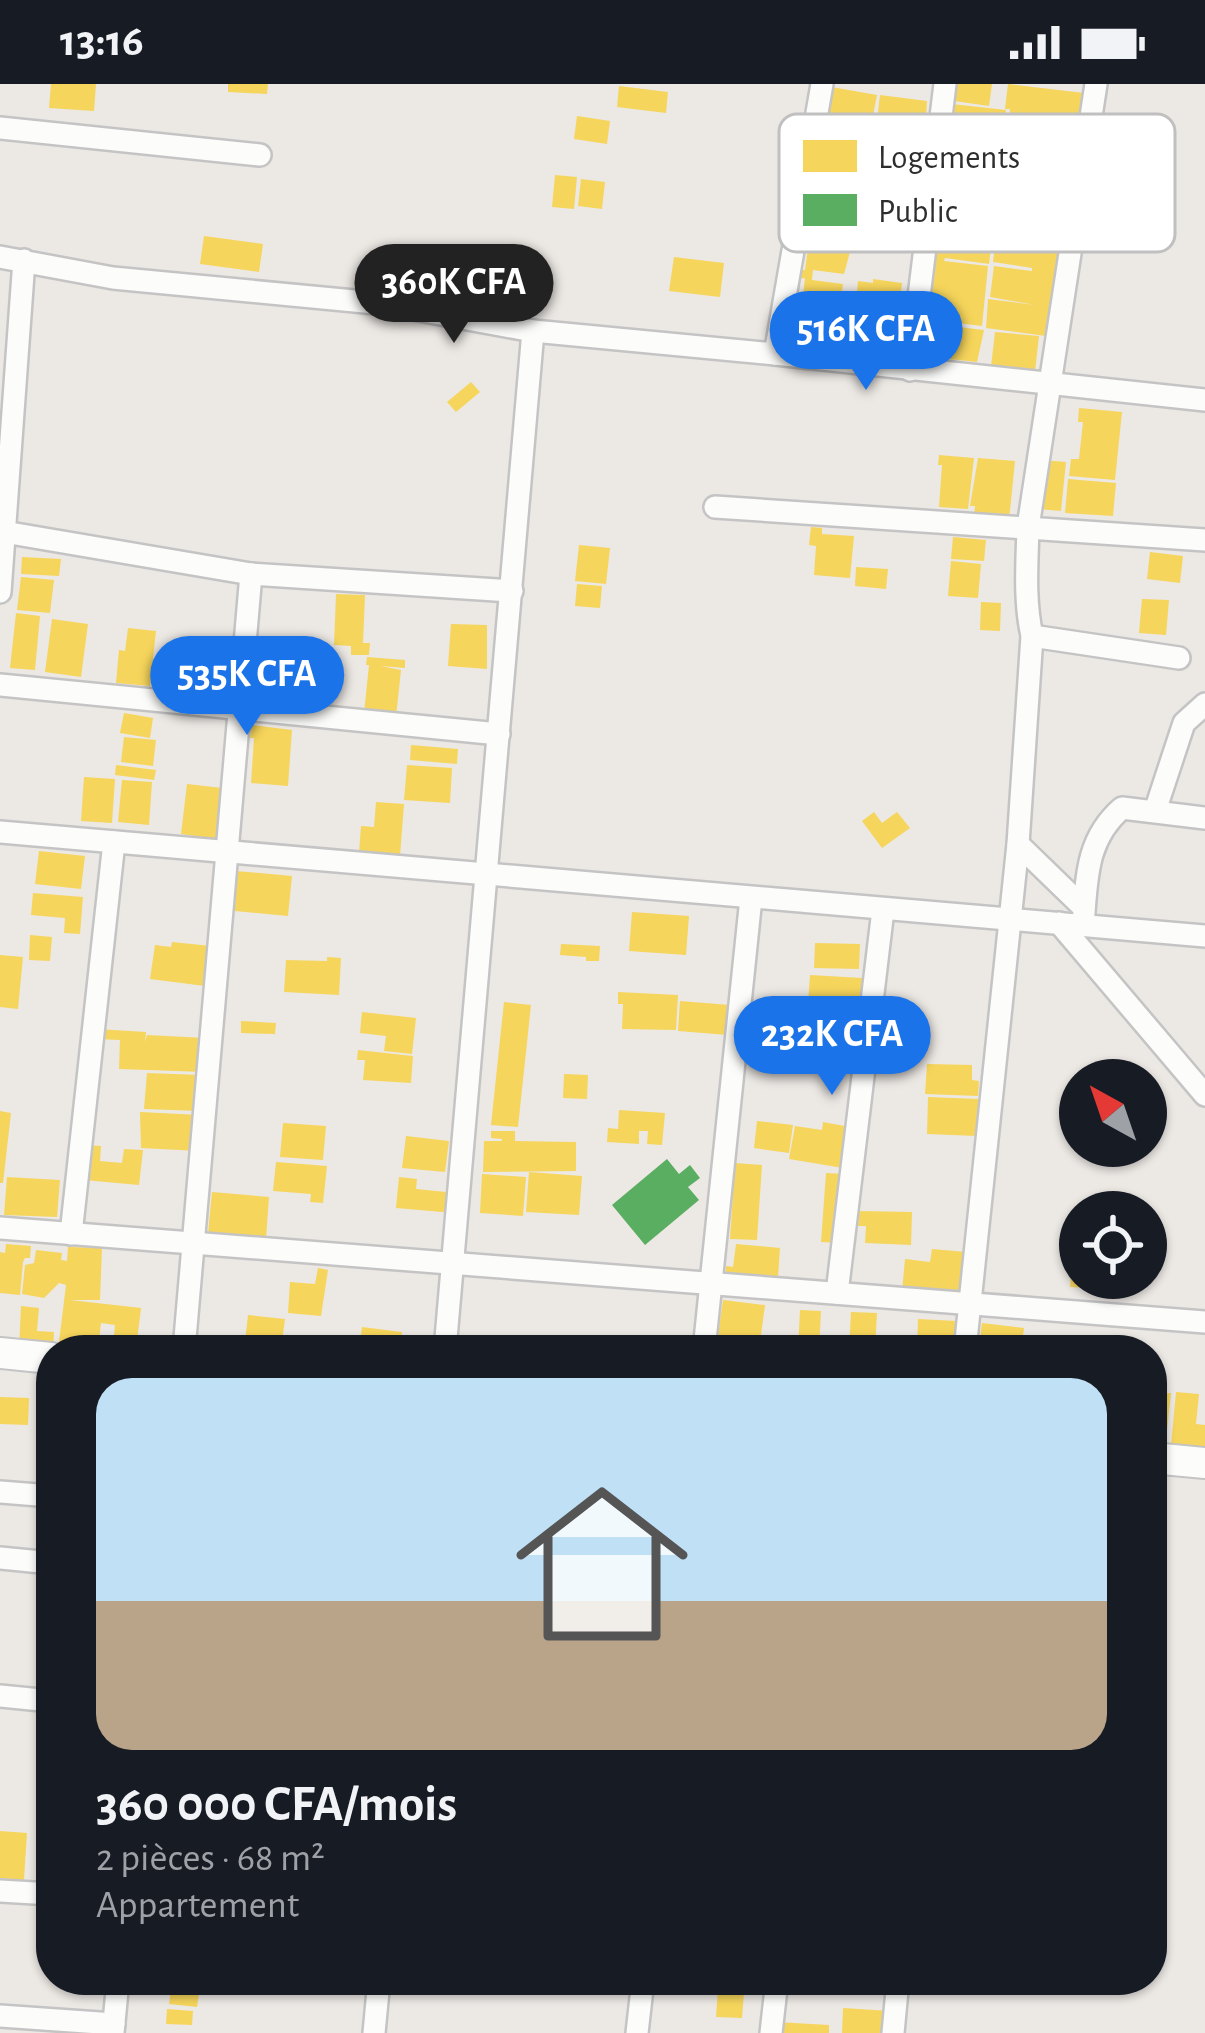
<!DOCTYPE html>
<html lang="fr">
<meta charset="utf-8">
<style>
:root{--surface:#171b24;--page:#20242c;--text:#f1f3f6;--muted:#9ea1a6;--line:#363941;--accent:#1a73e8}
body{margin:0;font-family:"Alegreya Sans",sans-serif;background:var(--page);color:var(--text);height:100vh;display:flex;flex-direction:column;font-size:45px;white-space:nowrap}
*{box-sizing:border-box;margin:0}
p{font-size:39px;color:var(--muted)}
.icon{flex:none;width:66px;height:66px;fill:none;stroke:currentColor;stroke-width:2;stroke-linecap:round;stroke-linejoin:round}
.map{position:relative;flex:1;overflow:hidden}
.details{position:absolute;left:36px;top:1251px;width:1131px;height:660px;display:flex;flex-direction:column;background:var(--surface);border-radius:48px;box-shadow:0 3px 9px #0004}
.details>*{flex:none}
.needle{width:78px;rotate:320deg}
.tools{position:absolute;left:1059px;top:975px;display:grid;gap:24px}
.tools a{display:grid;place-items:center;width:108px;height:108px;border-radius:50%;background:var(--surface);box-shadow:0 3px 9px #0004;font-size:60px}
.price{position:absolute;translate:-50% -102px;padding:0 27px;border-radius:42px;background:var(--accent);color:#fff;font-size:39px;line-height:78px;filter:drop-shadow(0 3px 6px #0008)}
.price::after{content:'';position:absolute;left:50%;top:72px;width:36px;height:27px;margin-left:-18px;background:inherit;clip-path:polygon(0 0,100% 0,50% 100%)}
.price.active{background:#222;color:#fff}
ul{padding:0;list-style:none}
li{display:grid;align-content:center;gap:24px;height:636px;padding:0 60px}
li+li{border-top:3px solid var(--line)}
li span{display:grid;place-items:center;height:372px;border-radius:36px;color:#555}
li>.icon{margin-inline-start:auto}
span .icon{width:216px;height:216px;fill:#fffc;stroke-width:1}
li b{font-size:51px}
.status{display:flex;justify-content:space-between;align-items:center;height:84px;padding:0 60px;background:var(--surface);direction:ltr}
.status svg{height:33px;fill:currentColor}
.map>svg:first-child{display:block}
.homes{fill:#f6d55c}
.public{fill:#5aae61}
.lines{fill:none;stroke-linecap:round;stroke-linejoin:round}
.street-casing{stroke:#c5c4c5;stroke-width:26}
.secondary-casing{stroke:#c5c4c5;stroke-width:34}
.street{stroke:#fcfcfb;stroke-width:21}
.secondary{stroke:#fcfcfb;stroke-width:30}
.key{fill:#fff;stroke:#c0c0c0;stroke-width:3}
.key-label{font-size:33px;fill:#2e2e2e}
</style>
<div class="status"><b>13:16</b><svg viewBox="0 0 49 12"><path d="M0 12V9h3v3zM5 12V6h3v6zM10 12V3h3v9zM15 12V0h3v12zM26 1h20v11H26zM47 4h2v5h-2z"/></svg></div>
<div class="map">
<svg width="1205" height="1949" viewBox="0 0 1205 1949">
<rect width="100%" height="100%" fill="#ece8e4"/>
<!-- homes -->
<g class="homes">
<path d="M51 0H96L94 27 49 24Z"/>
<path d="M228 0H268L267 10 228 8Z"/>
<path d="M956 0H992L989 22 954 17Z"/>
<path d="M1008 0 1084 9 1080 55 1008 46V42H1004L1003 50 949 44 952 20 1006 26 1005 36H1009L1010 25H1005Z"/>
<path d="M619 2 668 8 666 29 617 23Z"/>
<path d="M826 2 877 11 867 62 819 47Z"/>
<path d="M880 11 927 17 924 72 871 67 874 38 917 43 877 36Z"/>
<path d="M577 32 610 37 607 60 574 55Z"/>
<path d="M1035 54 1073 59 1068 93 1071 94 1059 157 1025 153 1061 159 1046 252 986 244 988 215 1035 221 990 213 994 182 1032 187V184L993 178 1000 118 1041 124 1003 116 1008 86 1032 90V88L1003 84 1007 57 1035 60Z"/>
<path d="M555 91 577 93 574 125 552 123Z"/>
<path d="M581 95 605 98 602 125 578 122Z"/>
<path d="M820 127 858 132 855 161 820 156 819 159 851 164 844 190 813 186 812 196 843 200 840 225 802 220 805 194 796 195 797 186H805L808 165 802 164 807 142 817 144Z"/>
<path d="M932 138 993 148 989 180 945 174 944 177 988 182 982 242 924 235Z"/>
<path d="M204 152 263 160 259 188 200 180Z"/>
<path d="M674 173 724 179 720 213 669 207Z"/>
<path d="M873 195 902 199 898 234H903L900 266 855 262 854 273H845L851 229H855L858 197 873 199Z"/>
<path d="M925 239 984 246 977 278 921 272Z"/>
<path d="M995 248 1039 252 1034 296 990 291Z"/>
<path d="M471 298 480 308 456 328 447 318Z"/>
<path d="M1079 324 1122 328 1115 396 1069 392 1071 375H1079L1083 338H1078Z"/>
<path d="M939 371 974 374 968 425 939 423 942 381H938Z"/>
<path d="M978 374 1015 377 1009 436 974 432 975 422H970Z"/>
<path d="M1041 376 1066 378 1061 427 1038 425Z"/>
<path d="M1068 395 1116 399 1113 432 1065 429Z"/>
<path d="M811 443 822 444V450L854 452 850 494 814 491 816 462 809 461Z"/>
<path d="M953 453 986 456 984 477 951 475Z"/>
<path d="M579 461 610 464 606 500 575 497Z"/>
<path d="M1150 468 1183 472 1180 499 1147 495Z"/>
<path d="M22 473 61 475 59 492 21 490Z"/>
<path d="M951 477 981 480 978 514 948 512Z"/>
<path d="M856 483 888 485 886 505 855 502Z"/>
<path d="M21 493 54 496 50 529 17 526Z"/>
<path d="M577 500 602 502 600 524 575 522Z"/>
<path d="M336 510 365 511 363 559H370L369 571H351V562L334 561Z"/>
<path d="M1142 515 1169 516 1166 551 1139 549Z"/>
<path d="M981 518 1001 519 1000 547 980 546Z"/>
<path d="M16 529 40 532 35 586 10 584Z"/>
<path d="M52 535 88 540 81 593 45 588Z"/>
<path d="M451 540 487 541V585L448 582Z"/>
<path d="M128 544 156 547 150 602 116 599 119 566 125 567Z"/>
<path d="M251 560 294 562 291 621 248 619Z"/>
<path d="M367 573 405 576V584L381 582 401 586 396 633 364 629 369 581H366Z"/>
<path d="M124 629 153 634 150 654 120 649Z"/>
<path d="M251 641 292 646 288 702 251 699 254 654H250Z"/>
<path d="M124 653 156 656 153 682 121 678Z"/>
<path d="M411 661 458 665 457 680 410 676Z"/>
<path d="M116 681 156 686 154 696 115 691Z"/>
<path d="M407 681 452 684 450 719 404 716Z"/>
<path d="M84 693 115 695 112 739 81 737Z"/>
<path d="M122 696 152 698 149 741 118 738Z"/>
<path d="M187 700 222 704 216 755 181 750Z"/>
<path d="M376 718 404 720 400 772 359 769 361 742 374 743Z"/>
<path d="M874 728 882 739 897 728 910 744 882 764 862 737Z"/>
<path d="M39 767 85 772 81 805 35 800Z"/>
<path d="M236 787 292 792 288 832 235 827Z"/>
<path d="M33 809 83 813 80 850 64 849 65 834 31 831Z"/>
<path d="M632 828 689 832 686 871 629 867Z"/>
<path d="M30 851 52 853 50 877 29 876Z"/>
<path d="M172 858 211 862 205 902 150 895 155 861 171 863Z"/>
<path d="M815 859 860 860 859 885 814 884Z"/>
<path d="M561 860 600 862 599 877H586V873L560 871Z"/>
<path d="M0 871 23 873 18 925 0 923Z"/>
<path d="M327 873 341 874 339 911 284 908 286 876 327 877Z"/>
<path d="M810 891 862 894 860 923 808 920Z"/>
<path d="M618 908 678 911 676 946 622 945 623 920H618Z"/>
<path d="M680 917 730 921 728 951 678 947Z"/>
<path d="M504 918 531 921 518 1043 491 1041Z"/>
<path d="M753 920 803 925 800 961 760 957 762 934 751 933Z"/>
<path d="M808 923 860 925 858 961 807 959Z"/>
<path d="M362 928 416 934 412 970 384 967 386 952 360 949Z"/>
<path d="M241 937 276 939 275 950 241 949Z"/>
<path d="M97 945 146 948 145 958 147 951 205 954 204 988 119 985 120 956 97 955Z"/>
<path d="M358 966 413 972 411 999 363 996 365 976H357Z"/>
<path d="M927 980 972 981V996L979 997 978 1012 925 1010Z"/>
<path d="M147 989 202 991 199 1027 144 1025Z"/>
<path d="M564 990 588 991 587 1015 563 1014Z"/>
<path d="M928 1013 979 1015 977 1052 927 1050Z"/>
<path d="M619 1026 665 1029 662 1061 647 1060 648 1047H639V1060L607 1058 608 1044 618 1045Z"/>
<path d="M0 1027 11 1029 3 1099H0Z"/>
<path d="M140 1028 200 1031 198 1067 141 1064Z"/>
<path d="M757 1037 793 1041 789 1069 754 1064Z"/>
<path d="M823 1038 850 1043 843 1084 789 1075 795 1042 822 1046Z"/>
<path d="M283 1039 326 1042 323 1076 280 1073Z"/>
<path d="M491 1047H515V1057L576 1058V1087L483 1088 484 1057H502V1055L491 1054Z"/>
<path d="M406 1052 449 1057 445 1088 402 1084Z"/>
<path d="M88 1061 101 1062 100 1077 122 1079 124 1065 143 1066 139 1101 84 1096Z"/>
<path d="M276 1078 327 1082 323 1119 310 1118 311 1110 273 1107Z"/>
<path d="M735 1079 762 1081 757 1156 730 1155Z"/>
<path d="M529 1088 582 1092 579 1131 526 1128Z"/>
<path d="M826 1089 845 1090 840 1159 821 1158Z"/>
<path d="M482 1090 526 1093 523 1132 480 1129Z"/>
<path d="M7 1093 60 1096 57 1133 4 1131Z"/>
<path d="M399 1093 417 1095 416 1105 456 1109 454 1129 396 1124Z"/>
<path d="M212 1108 269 1113 266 1155 208 1150Z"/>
<path d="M859 1127 912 1128 911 1161 865 1159 866 1142H858Z"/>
<path d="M6 1160 31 1162 30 1174H25L23 1178 20 1211 0 1209V1168L5 1169Z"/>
<path d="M736 1160 780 1164 778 1193 747 1191V1197L725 1195 726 1182 733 1183Z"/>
<path d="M68 1163 102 1164 100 1216H70L141 1224 136 1265 113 1263 115 1241 101 1239 98 1266H58L66 1201 59 1199 44 1214 22 1210 25 1181 34 1179 36 1166 62 1169 61 1176 67 1177Z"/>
<path d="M932 1165 966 1168 962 1213 902 1207 905 1175 930 1178Z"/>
<path d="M1072 1181H1080V1194H1105L1104 1205 1070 1203Z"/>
<path d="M318 1184 328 1186 321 1232 288 1229 290 1198 315 1200Z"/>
<path d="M723 1216 765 1221 759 1266H716Z"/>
<path d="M21 1222 39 1224 37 1247 54 1248 53 1266H19Z"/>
<path d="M800 1226 821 1227 819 1266H798Z"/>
<path d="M851 1228 877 1229 875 1266H849Z"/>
<path d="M248 1231 285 1235 281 1266H244Z"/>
<path d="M918 1235 957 1237 955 1266H917Z"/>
<path d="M982 1239 1024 1244 1021 1266 979 1262Z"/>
<path d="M362 1243 402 1248 400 1266H359Z"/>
<path d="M503 1256 545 1258 544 1266H503Z"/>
<path d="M1176 1308 1199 1310 1196 1340 1205 1341V1364L1171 1361Z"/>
<path d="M1171 1309 1165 1366 1152 1364V1310Z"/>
<path d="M0 1313 29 1314 28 1341 0 1340Z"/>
<path d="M0 1747 27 1749 24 1796 0 1794Z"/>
<path d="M172 1896H201L197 1923 169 1920Z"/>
<path d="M712 1896H745L742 1934 716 1933 718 1903 711 1902Z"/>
<path d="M843 1924 890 1927 889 1949H842Z"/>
<path d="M167 1925 193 1927 192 1941 166 1940Z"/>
<path d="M776 1938 829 1941V1949H775Z"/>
</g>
<!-- public -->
<path class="public" d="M667 1075 679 1090 690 1081 700 1094 688 1103 699 1116 645 1161 612 1121Z"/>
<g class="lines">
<defs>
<g id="street">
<path d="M0 44 260 71"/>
<path d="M0 173 113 194 386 220 533 247 775 270 1205 316"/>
<path d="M775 270 822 0"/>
<path d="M910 286 945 0"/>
<path d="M715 423 1205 456"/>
<path d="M4 448 251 490 512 507"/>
<path d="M0 508 24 176"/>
<path d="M1032 552 1179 574"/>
<path d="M0 601 499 650"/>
<path d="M1155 727 1184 639 1205 620"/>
<path d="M0 748 1205 852"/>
<path d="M1018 760 1084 824"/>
<path d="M1059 839 1205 1011"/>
<path d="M1083 841C1087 796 1085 756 1122 724L1205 734"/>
<path d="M0 1144 1205 1238"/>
<path d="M71 1150 114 758"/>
<path d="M837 1209 883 826"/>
<path d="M184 1266 251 490"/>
<path d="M445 1266 533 247"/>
<path d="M704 1266 751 814"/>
<path d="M965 1266 1018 760 1032 552C1024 516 1027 480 1028 443L1096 0"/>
<path d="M0 1408 51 1412"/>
<path d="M0 1474 51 1479"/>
<path d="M0 1612 51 1617"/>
<path d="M0 1807 51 1810"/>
<path d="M0 1932 114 1940"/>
<path d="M113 1949 118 1896"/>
<path d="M374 1949 379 1896"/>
<path d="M637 1949 643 1896"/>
<path d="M771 1949 777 1896"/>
<path d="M893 1949 898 1896"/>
</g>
<g id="secondary">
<path d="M0 1269 51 1274"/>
<path d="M1152 1374 1205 1379"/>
</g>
</defs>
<!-- street casing -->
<use href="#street" class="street-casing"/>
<!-- secondary casing -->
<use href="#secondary" class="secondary-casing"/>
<!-- street -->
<use href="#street" class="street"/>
<!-- secondary -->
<use href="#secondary" class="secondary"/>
</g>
<!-- legend -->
<rect x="779" y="30" width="396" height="138" rx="18" class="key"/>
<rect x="803" y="56" width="54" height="32" fill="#f6d55c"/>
<rect x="803" y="110" width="54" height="32" fill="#5aae61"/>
<g class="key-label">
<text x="878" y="84">Logements</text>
<text x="878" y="138">Public</text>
</g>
</svg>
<div class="tools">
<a><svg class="needle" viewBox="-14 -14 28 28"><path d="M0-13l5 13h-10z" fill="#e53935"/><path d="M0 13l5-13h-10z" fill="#9ea1a6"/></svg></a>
<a><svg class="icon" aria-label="locate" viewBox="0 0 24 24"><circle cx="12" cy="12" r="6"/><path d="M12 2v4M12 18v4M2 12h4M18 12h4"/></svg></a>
</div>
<b class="price active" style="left:454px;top:262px">360K CFA</b>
<b class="price" style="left:866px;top:309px">516K CFA</b>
<b class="price" style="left:247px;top:654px">535K CFA</b>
<b class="price" style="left:832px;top:1014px">232K CFA</b>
<section class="details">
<ul>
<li><span style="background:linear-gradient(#bfe0f5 60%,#b9a48a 0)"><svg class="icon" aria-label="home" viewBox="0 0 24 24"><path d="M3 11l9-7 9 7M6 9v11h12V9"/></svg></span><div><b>360 000 CFA/mois</b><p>2 pièces · 68 m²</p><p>Appartement</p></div></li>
</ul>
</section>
</div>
